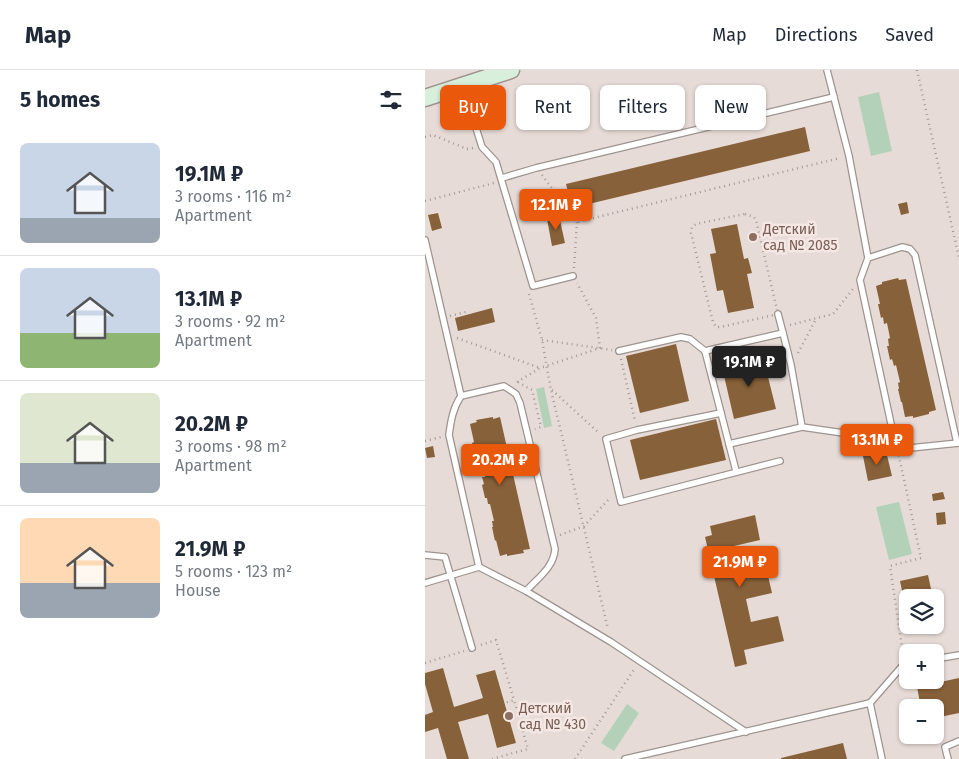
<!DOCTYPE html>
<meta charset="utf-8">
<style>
:root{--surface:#fff;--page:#f6f6f7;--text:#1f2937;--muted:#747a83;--line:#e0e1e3;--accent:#ea580c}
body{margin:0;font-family:"Fira Sans",sans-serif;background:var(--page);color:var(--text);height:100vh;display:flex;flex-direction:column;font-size:19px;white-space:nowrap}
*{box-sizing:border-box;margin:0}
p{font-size:16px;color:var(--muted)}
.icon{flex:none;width:28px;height:28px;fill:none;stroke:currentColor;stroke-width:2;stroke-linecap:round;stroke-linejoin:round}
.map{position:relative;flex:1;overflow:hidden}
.drawer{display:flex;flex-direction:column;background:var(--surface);width:425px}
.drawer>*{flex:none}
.top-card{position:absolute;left:15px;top:15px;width:444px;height:45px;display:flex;gap:10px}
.buttons{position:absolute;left:474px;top:519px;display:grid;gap:10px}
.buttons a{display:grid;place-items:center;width:45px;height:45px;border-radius:8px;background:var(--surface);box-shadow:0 1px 4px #0004;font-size:25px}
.price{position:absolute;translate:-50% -42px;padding:0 11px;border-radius:5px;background:var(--accent);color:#fff;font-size:16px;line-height:32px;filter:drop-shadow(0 1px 2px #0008)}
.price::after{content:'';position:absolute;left:50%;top:30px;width:15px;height:11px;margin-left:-8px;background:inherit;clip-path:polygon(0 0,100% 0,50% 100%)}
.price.current{background:#222;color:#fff}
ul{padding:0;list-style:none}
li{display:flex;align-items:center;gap:15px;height:125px;padding:0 20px}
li+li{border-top:1px solid var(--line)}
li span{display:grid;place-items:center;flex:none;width:140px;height:100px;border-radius:8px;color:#555}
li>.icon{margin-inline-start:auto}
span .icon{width:60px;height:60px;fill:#fffc;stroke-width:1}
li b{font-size:21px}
h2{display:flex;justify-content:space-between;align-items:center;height:60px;padding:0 20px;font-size:21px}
.chip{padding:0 18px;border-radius:8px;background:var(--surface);box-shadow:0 1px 4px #0004;font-size:18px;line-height:45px}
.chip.current{background:var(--accent);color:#fff}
header{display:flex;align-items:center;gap:30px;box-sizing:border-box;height:70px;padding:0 25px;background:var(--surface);border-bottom:1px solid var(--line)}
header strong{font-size:24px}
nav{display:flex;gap:28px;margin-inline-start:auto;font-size:18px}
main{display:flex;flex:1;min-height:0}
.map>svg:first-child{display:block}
.green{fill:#b3d1b9}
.building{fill:#876139}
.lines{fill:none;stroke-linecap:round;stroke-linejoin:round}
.service-casing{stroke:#9e938f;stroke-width:8}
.secondary-casing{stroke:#9e938f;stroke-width:19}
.path{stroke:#a39a97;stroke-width:2.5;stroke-dasharray:1 4;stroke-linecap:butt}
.service{stroke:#fff;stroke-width:5.5}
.secondary{stroke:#d8efdb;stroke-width:16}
.education-dot{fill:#8d6e63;stroke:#f5e8e4;stroke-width:2}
.labels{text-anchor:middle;stroke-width:5;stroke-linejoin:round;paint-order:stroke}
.education-label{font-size:14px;fill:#785e54;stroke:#f5e8e4;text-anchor:start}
</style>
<header>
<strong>Map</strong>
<nav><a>Map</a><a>Directions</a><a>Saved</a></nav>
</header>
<main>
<section class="drawer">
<h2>5 homes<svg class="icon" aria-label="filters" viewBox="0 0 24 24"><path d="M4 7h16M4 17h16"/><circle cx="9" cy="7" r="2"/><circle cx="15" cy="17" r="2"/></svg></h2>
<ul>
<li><span style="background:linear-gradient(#c9d6e8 75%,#9aa5b1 0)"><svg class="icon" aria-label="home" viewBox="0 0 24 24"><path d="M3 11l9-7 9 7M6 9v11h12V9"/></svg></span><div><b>19.1M ₽</b><p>3 rooms · 116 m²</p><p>Apartment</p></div></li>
<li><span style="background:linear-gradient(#c9d6e8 65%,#8fb573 0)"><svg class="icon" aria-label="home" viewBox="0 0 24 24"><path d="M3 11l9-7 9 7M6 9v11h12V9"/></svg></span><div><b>13.1M ₽</b><p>3 rooms · 92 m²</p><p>Apartment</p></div></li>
<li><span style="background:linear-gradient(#dfe7d0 70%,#9aa5b1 0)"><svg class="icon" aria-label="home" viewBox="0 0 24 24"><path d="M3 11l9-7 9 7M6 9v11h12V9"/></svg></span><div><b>20.2M ₽</b><p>3 rooms · 98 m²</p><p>Apartment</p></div></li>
<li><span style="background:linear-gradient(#ffd9b3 65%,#9aa5b1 0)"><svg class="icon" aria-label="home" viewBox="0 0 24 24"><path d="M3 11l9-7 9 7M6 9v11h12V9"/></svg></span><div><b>21.9M ₽</b><p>5 rooms · 123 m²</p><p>House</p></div></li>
</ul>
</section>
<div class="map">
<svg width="534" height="689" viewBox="0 0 534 689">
<rect width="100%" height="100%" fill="#e7dbd7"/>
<!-- green -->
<g class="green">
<path d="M454 22 467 81 446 86 433 27Z"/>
<path d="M119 317 127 356 119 358 111 319Z"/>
<path d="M474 432 487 484 464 490 451 437Z"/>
<path d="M202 634 214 643 189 681 176 673Z"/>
</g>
<!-- building -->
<g class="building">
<path d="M380 57 385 81 147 138 141 114Z"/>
<path d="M482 132 484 143 476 145 473 134Z"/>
<path d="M13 143 17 158 7 161 3 145Z"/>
<path d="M134 146 140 173 127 176 122 149Z"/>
<path d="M312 154 319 189 323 188 327 203 322 204 329 238 303 243 298 220 292 221 285 184 291 183 286 159Z"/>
<path d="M473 208 474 210 481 209 511 340 504 342V344L488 348V346L480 347 477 332H476L473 319H474L473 313 475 312 471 295 469 296 467 289 465 290 462 276H464L463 269 465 268 462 253 459 254 458 247 456 248 453 234H455L451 216 457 214V212Z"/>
<path d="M67 238 70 252 33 261 30 248Z"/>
<path d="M251 274 264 331 215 343 201 286Z"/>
<path d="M338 287 351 339 309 349 297 297Z"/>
<path d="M68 347V349L75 347 105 479 98 480 99 483 82 486V484L75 486 71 470 70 471 67 457H68L67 451H69L65 434H63L62 428H60L57 415 59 414 57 407H60L56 391 54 392 52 386H50L47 373 49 372 45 354 52 352 51 350Z"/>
<path d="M291 349 301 390 215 410 205 370Z"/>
<path d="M8 376 10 387 2 388 0 378Z"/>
<path d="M461 381 467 406 443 411 438 386Z"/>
<path d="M518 422 520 429 508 431 507 424Z"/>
<path d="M520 442 521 454 512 455 511 443Z"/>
<path d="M330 445 335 470 309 476 315 503 341 497 347 523 321 529 326 552 353 546 359 571 319 580 322 594 310 597 280 467 287 465 285 456Z"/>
<path d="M503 505 508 528H482V544L475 511Z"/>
<path d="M18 598 29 637 58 628 51 605 70 600 91 673 72 678 63 644 33 652 44 689H22L13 658 0 662V645L8 642 0 614V603Z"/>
<path d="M534 608V643L510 648V638H496L492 617Z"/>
<path d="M418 673 422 689H356V688Z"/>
</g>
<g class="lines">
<defs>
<g id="service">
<path d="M402 0 424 86 443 188"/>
<path d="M38 17 57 77 71 92 108 216 148 206"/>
<path d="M77 108 111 98 409 27"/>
<path d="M0 170 36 326C28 338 26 350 24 365L54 497"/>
<path d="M353 244 358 263"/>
<path d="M194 281 256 267 265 269 280 281 358 263 366 295 377 357"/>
<path d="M280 281 311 401"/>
<path d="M36 326 79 316 91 324 95 333 130 479C129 497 113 508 101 521"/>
<path d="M296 343 212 360 181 369 196 432 355 391"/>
<path d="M468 363 435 210 443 188 477 177 485 179 490 185 532 373"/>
<path d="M304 374 377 357 432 365 461 361 468 363 485 378 534 373"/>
<path d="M0 485 20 487 47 578"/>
<path d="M0 513 54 497 101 521 186 572 321 662"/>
<path d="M510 589 534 585"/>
<path d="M445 633 457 689"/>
<path d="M200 689 445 633 479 594 482 593"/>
<path d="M523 689 520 677 534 671"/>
</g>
<path id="secondary" d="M0 28 86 0"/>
</defs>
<!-- service casing -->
<use href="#service" class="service-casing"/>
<!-- secondary casing -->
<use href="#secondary" class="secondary-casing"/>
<!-- path -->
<g class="path">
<path d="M492 0 534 188"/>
<path d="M0 67 8 65 42 79 48 78"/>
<path d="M117 105 152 152 415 88"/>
<path d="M0 131 69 113"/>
<path d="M320 144 329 147 331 150 353 244 296 257H291L288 252 266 163 267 157 271 154Z"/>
<path d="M149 198 152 152"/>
<path d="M104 224 117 270 126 320 183 559"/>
<path d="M25 246 41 242"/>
<path d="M365 255 408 244 428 219"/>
<path d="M32 268 115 298"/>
<path d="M117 270 187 280"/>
<path d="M373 283 391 249"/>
<path d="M196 289 210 351"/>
<path d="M92 312 115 298 175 278 171 248 152 213"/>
<path d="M93 312 107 320 116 357 110 359"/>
<path d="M127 320 174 363"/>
<path d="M0 371 16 367"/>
<path d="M474 381 473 382 496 488 465 496 478 584"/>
<path d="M135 465 159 456 185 428"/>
<path d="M56 575 71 570 89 630 79 633"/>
<path d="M0 593 39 581"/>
<path d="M67 689 103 679 89 630"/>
<path d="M150 689 210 598"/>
</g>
<!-- service -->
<use href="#service" class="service"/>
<!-- secondary -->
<use href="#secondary" class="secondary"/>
</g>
<!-- markers -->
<g class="education-dot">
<circle cx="328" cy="167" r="5"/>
<circle cx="84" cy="646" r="5"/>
</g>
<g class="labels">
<!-- education labels -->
<g class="education-label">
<text x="338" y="164">Детский<tspan x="338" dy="16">сад № 2085</tspan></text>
<text x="94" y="643">Детский<tspan x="94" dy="16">сад № 430</tspan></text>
</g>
</g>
</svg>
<div class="buttons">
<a><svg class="icon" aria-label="layers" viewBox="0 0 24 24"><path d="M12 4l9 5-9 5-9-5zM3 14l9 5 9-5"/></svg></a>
<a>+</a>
<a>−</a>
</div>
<b class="price" style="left:131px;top:161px">12.1M ₽</b>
<b class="price current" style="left:324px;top:318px">19.1M ₽</b>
<b class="price" style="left:452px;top:396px">13.1M ₽</b>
<b class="price" style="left:75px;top:416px">20.2M ₽</b>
<b class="price" style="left:315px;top:518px">21.9M ₽</b>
<div class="top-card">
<a class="chip current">Buy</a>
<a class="chip">Rent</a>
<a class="chip">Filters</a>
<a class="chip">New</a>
</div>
</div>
</main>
